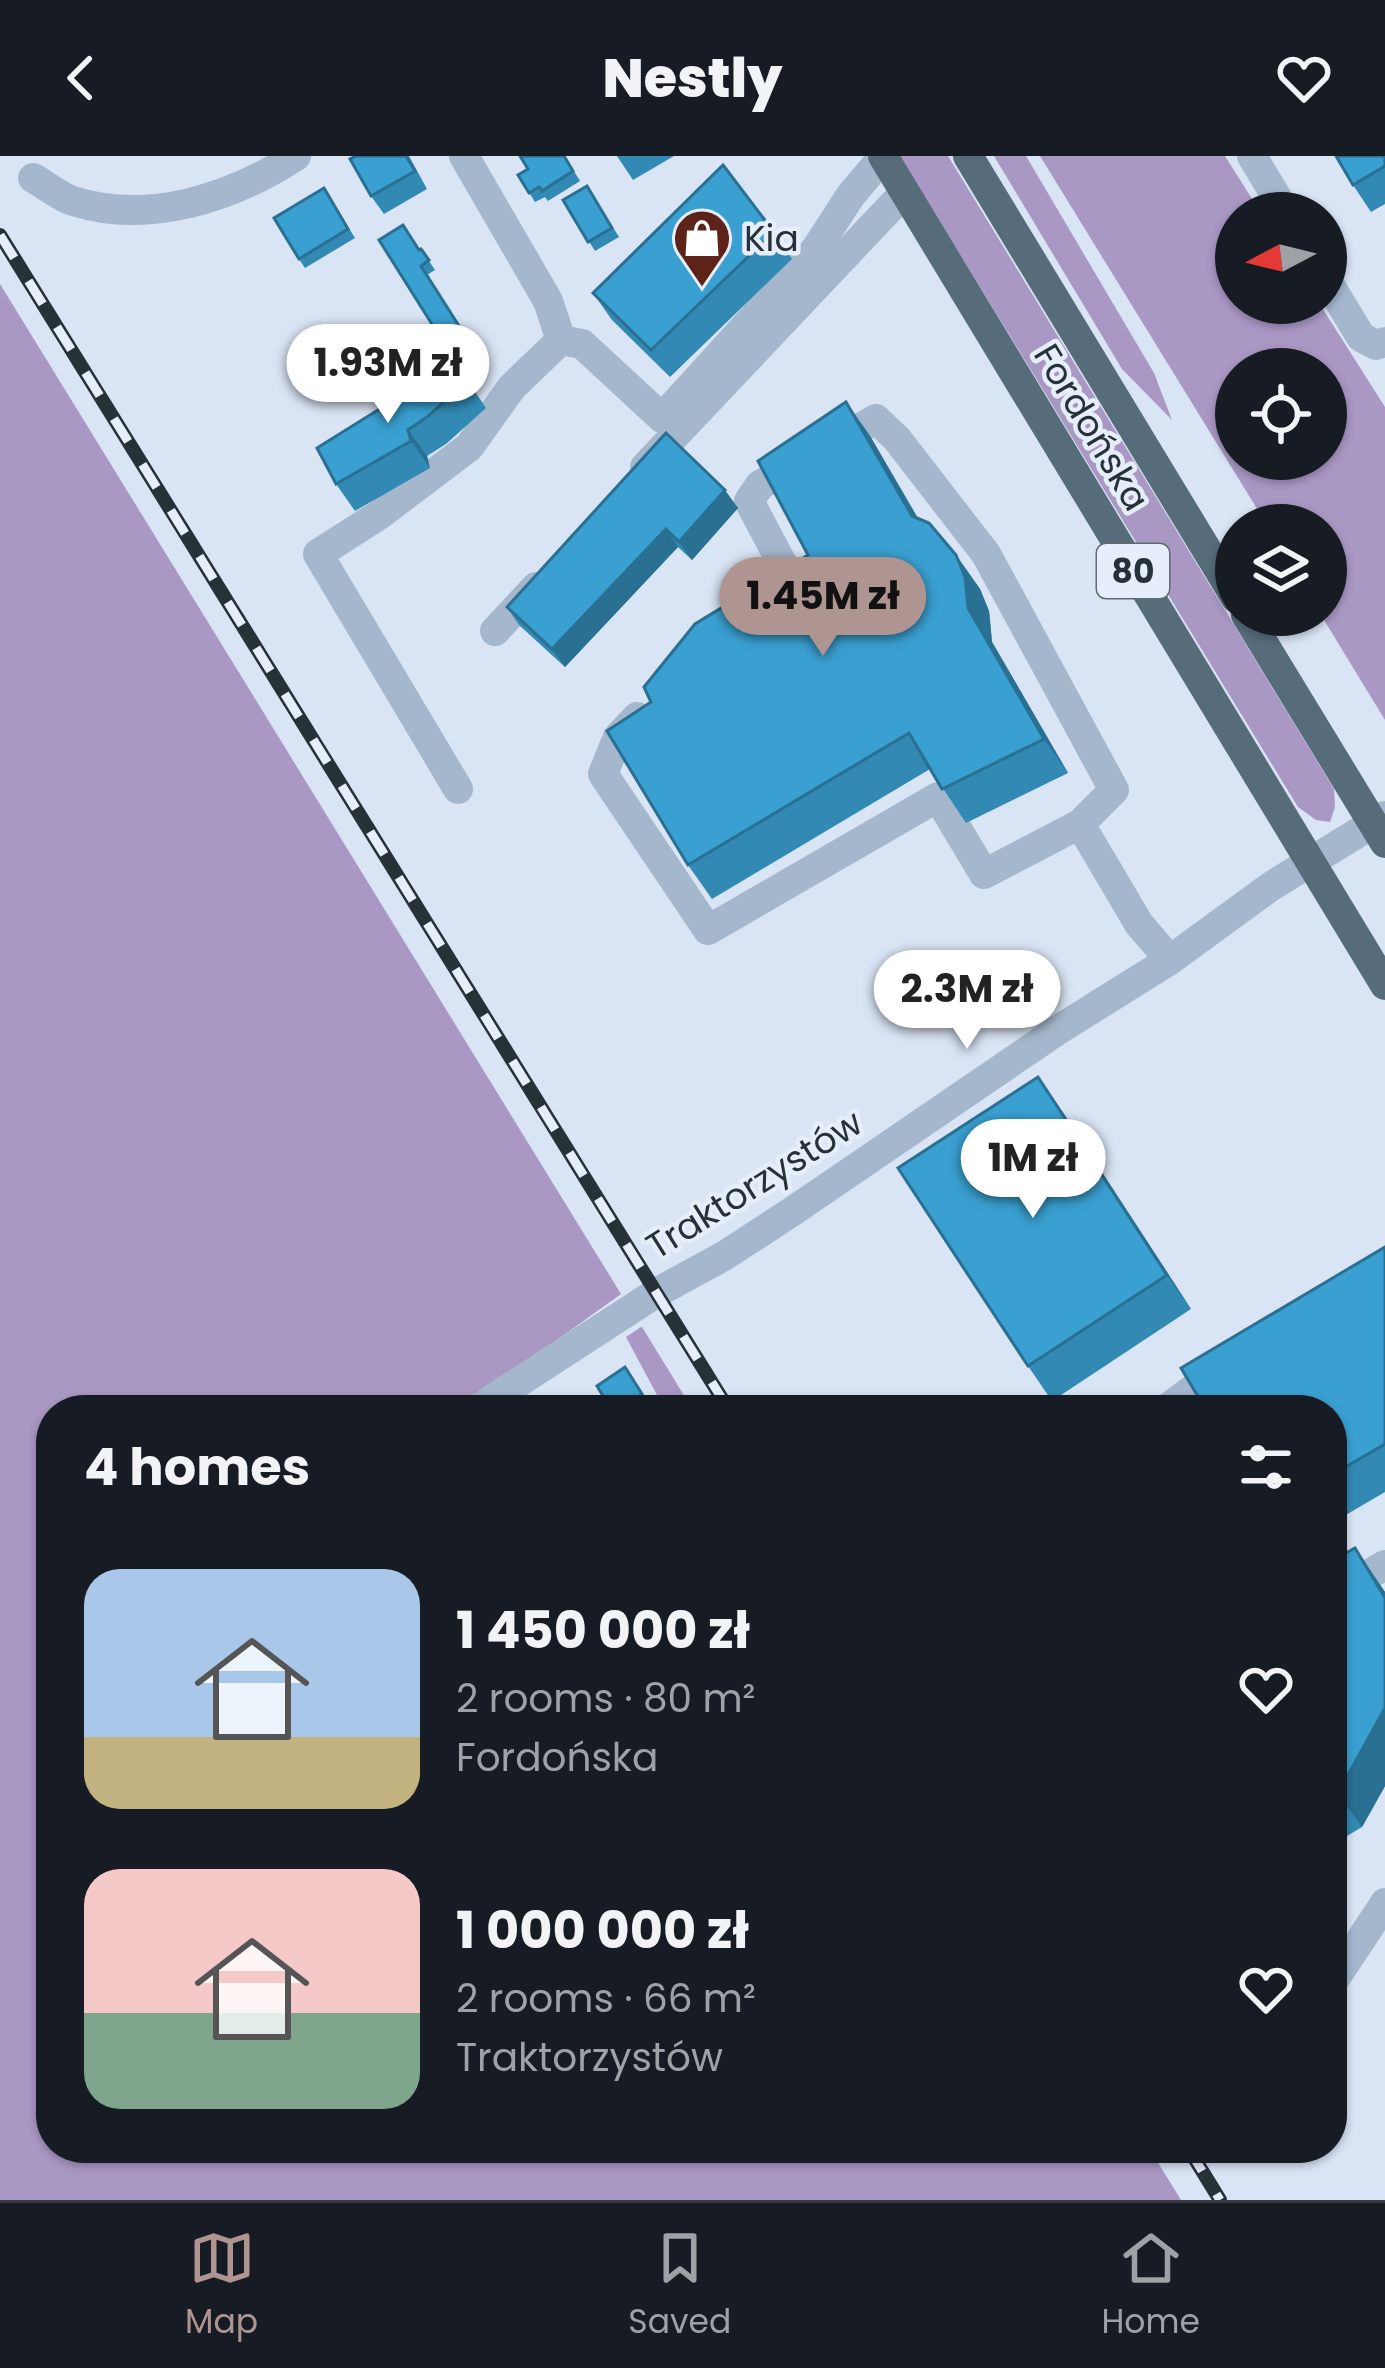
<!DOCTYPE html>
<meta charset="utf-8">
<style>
:root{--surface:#171b24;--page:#242831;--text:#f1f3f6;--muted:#9ea1a6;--line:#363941;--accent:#ae9592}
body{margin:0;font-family:Poppins,sans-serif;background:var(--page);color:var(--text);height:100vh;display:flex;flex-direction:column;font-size:45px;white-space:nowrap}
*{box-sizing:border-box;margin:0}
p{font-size:39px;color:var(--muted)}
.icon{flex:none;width:66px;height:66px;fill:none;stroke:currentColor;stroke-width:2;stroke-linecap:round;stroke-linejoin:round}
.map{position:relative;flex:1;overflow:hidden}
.sheet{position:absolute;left:36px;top:1239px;width:1311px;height:768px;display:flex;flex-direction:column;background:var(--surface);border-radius:48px;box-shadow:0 3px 9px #0004}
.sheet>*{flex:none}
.needle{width:78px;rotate:263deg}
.buttons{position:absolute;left:1215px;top:36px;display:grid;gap:24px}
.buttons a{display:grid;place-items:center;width:132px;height:132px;border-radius:50%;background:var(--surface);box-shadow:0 3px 9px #0004;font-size:60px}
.price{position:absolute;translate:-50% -102px;padding:0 27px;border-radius:42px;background:#fff;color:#222;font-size:39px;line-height:78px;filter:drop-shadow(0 3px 6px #0008)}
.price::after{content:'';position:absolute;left:50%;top:72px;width:36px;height:27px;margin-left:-18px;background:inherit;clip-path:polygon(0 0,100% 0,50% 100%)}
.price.current{background:var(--accent);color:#111}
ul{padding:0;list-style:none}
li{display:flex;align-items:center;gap:36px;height:300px;padding:0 48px}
li span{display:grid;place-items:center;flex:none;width:336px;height:240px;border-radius:36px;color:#555}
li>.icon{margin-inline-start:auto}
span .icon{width:144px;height:144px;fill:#fffc;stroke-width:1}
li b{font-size:51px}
h2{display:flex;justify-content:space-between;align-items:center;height:144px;padding:0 48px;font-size:51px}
header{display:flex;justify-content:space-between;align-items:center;height:156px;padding:0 48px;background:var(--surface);font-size:54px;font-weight:800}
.dock{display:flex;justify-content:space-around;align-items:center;height:168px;border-top:3px solid var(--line);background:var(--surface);font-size:33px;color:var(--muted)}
.dock a{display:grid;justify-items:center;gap:6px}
.dock .current{color:var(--accent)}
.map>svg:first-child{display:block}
.green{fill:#aa98c4;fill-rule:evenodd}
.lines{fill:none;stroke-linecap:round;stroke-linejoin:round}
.minor{stroke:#a4b7cd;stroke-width:30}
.major{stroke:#566c7b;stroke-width:30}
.rail-casing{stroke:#263138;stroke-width:14}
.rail{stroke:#e6eefb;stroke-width:9;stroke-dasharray:27;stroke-linecap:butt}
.wall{fill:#328ab4}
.shaded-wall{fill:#297092}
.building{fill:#3aa0d1;stroke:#297092;stroke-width:3}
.labels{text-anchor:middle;stroke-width:9;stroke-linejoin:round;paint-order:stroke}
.shield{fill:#e6eefb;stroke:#606a72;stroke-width:3}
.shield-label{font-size:33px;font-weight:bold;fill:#263138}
.poi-label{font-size:36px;fill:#263138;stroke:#e6eefb;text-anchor:start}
.street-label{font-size:36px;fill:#263138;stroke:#e6eefb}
</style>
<header><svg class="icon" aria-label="back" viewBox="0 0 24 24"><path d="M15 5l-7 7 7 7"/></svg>Nestly<svg class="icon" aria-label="heart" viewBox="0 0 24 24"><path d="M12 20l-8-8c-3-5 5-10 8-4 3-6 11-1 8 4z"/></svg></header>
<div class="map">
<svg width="1385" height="2044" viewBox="0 0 1385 2044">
<rect width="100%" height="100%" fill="#d9e4f4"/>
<!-- green -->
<g class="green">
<path d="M900 0H948L1334 633 1335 651 1330 666 1316 664 1298 651Z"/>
<path d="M994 0H1026L1154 217 1172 264 1122 213Z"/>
<path d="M1040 0H1225L1261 57H1236V147H1319L1385 251V564L1321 459H1326V369H1267ZM1236 213H1326V303H1236Z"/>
<path d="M0 128 621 1138 472 1245 476 1254H51V1992H1149L1181 2044H0Z"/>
<path d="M641 1171H642L693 1254H665L626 1181Z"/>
</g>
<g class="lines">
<!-- minor -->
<g class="minor">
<path d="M464 0 548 145 561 184"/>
<path d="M1252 0 1286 57"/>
<path d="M33 22C46 29 60 41 73 45 148 69 232 42 296 0"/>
<path d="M1326 123 1361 181 1376 189 1385 186"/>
<path d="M645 311 905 36"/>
<path d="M765 444 782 432 784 411 749 345 760 329 876 263 897 283 986 398 1114 634 1080 668"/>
<path d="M495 475 536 431"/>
<path d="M637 561 618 581 603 618 708 774 938 641 984 718 1080 668 1139 768 1170 804"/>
<path d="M458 633 318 398 379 359 469 291 512 231 561 184 582 188 662 262 816 93 851 39 883 1"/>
<path d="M476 1254 656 1137 724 1100 793 1055 1058 874 1170 804 1270 731 1385 660"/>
<path d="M1165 1254 1223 1211"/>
<path d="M1332 1440 1385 1409"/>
<path d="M1332 1827 1385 1747"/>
</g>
<!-- major -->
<g class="major">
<path d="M883 0 1385 829"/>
<path d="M968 0 1236 442"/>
<path d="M1246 459 1385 687"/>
</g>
<defs>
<g id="rail">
<path d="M0 79 729 1254"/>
<path d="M1188 1992 1220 2044"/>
</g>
</defs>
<!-- rail casing -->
<use href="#rail" class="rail-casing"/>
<!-- rail -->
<use href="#rail" class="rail"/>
</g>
<!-- wall -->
<g class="wall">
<path d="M356 0H409L427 33 384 58 371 40Z"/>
<path d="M565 0 580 25 548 45 545 41 535 46 518 19Z"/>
<path d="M617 0H674L633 24Z"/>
<path d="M1385 0V48L1371 56 1353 29Z"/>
<path d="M587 30 619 81 595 95 563 44Z"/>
<path d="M324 32 355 82 305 112 299 103Z"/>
<path d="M774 76 792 103 670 221 612 164 593 137Z"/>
<path d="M379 84 419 94 421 93 435 114 427 119 472 190 454 202Z"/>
<path d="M455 206 486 252 446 288 427 300 430 312 355 355 336 328Z"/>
<path d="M846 246 870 280 918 362 956 399 980 433 989 455 992 486 1068 617 966 667 930 613 712 743 688 709 651 546 808 399Z"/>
<path d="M666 277 738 352 692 404 678 391 565 511 519 469 507 451Z"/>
<path d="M1062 955 1191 1153 1052 1245 1028 1210Z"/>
<path d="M1385 1091V1336L1332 1367V1254Z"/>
<path d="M638 1229 653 1254H581Z"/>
<path d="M1355 1392 1385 1436V1630L1362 1671 1332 1689V1405Z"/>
</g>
<!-- shaded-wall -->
<g class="shaded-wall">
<path d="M846 246 870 280 936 394 912 360Z"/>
<path d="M408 274 427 300 430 312 411 285Z"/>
<path d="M725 334 738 352 692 404 679 386Z"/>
<path d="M666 373 678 391 565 511 552 493Z"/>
<path d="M956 399 980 433 989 455 992 486 1068 617 1044 583 968 452Z"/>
<path d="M1038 921 1062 955 1191 1153 1167 1119Z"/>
<path d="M1355 1392 1385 1436V1442Z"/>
<path d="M1385 1552V1630L1362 1671 1338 1637Z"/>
</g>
<!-- building -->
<g class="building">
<path d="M356 0H406L415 15 371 40 350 3Z"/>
<path d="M520 0H564L573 15 542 35 539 31 529 37 518 19 528 13Z"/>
<path d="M1336 0H1385V10L1353 29Z"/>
<path d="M723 9 774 76 651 194 593 137Z"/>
<path d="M587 30 612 72 588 86 563 44Z"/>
<path d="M324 32 348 73 299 103 274 62Z"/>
<path d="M403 69 419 94 421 93 429 104 421 110 466 181 447 192 379 84Z"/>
<path d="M455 206 467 225 427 261 408 274 411 285 336 328 317 292Z"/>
<path d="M846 246 912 360 929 367 956 399 965 421 968 452 1044 583 942 633 909 577 688 709 607 575 651 546 644 531 695 468 808 399 758 305Z"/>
<path d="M666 277 725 334 679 386 666 373 552 493 507 451Z"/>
<path d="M1038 921 1167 1119 1028 1210 898 1012Z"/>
<path d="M1385 1091V1288L1332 1319V1254H1206L1181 1212Z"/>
<path d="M625 1211 642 1238 616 1254H581L603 1240 597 1230Z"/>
<path d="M1355 1392 1385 1442V1552L1338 1637 1332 1641V1405Z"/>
</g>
<!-- icons -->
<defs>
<symbol id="shop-pin" viewBox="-11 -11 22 30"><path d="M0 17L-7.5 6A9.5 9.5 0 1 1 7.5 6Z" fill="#5d2218" stroke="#e6eefb"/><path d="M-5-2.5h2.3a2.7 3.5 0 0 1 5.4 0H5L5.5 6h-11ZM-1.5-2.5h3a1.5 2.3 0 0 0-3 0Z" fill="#fff"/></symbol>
</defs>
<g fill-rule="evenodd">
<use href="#shop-pin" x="669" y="49" width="66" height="90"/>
</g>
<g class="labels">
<!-- shield labels -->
<rect class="shield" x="1097" y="388" width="72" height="54" rx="9"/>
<g class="shield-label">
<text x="1133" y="427">80</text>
</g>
<!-- poi labels -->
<g class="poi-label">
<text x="744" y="95">Kia</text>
</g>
<!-- street labels -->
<g class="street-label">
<text transform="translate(1092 271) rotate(59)" y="13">Fordońska</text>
<text transform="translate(754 1028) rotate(-32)" y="13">Traktorzystów</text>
</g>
</g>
</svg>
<div class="buttons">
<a><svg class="needle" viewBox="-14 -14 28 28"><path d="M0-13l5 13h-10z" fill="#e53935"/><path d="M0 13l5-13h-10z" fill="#9ea1a6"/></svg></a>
<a><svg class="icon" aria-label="locate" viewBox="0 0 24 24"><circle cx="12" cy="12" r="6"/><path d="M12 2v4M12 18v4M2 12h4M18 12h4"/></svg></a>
<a><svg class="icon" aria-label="layers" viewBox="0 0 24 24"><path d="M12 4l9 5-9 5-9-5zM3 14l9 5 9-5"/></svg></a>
</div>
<b class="price" style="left:388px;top:270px">1.93M zł</b>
<b class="price current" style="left:823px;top:503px">1.45M zł</b>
<b class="price" style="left:967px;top:896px">2.3M zł</b>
<b class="price" style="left:1033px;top:1065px">1M zł</b>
<section class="sheet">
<h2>4 homes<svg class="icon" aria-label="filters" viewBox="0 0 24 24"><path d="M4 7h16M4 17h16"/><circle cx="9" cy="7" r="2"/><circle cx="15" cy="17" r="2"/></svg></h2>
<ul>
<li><span style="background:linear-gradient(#a9c7e8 70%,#c2b280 0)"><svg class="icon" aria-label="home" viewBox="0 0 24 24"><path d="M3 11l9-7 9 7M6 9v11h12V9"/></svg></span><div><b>1 450 000 zł</b><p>2 rooms · 80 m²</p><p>Fordońska</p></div><svg class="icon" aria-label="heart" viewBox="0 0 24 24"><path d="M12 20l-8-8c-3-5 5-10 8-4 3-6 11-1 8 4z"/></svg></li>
<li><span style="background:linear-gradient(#f6c9c9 60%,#7fa58c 0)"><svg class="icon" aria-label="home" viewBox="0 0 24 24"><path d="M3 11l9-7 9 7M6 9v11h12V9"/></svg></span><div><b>1 000 000 zł</b><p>2 rooms · 66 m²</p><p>Traktorzystów</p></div><svg class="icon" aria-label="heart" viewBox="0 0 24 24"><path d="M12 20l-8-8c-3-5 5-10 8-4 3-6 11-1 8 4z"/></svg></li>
</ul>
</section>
</div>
<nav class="dock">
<a class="current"><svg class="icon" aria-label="map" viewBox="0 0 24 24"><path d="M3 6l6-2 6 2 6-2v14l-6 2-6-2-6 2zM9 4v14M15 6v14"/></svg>Map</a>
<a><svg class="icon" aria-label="saved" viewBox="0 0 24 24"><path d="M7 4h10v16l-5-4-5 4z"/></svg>Saved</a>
<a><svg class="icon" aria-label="home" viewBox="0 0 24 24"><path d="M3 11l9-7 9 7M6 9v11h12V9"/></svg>Home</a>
</nav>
